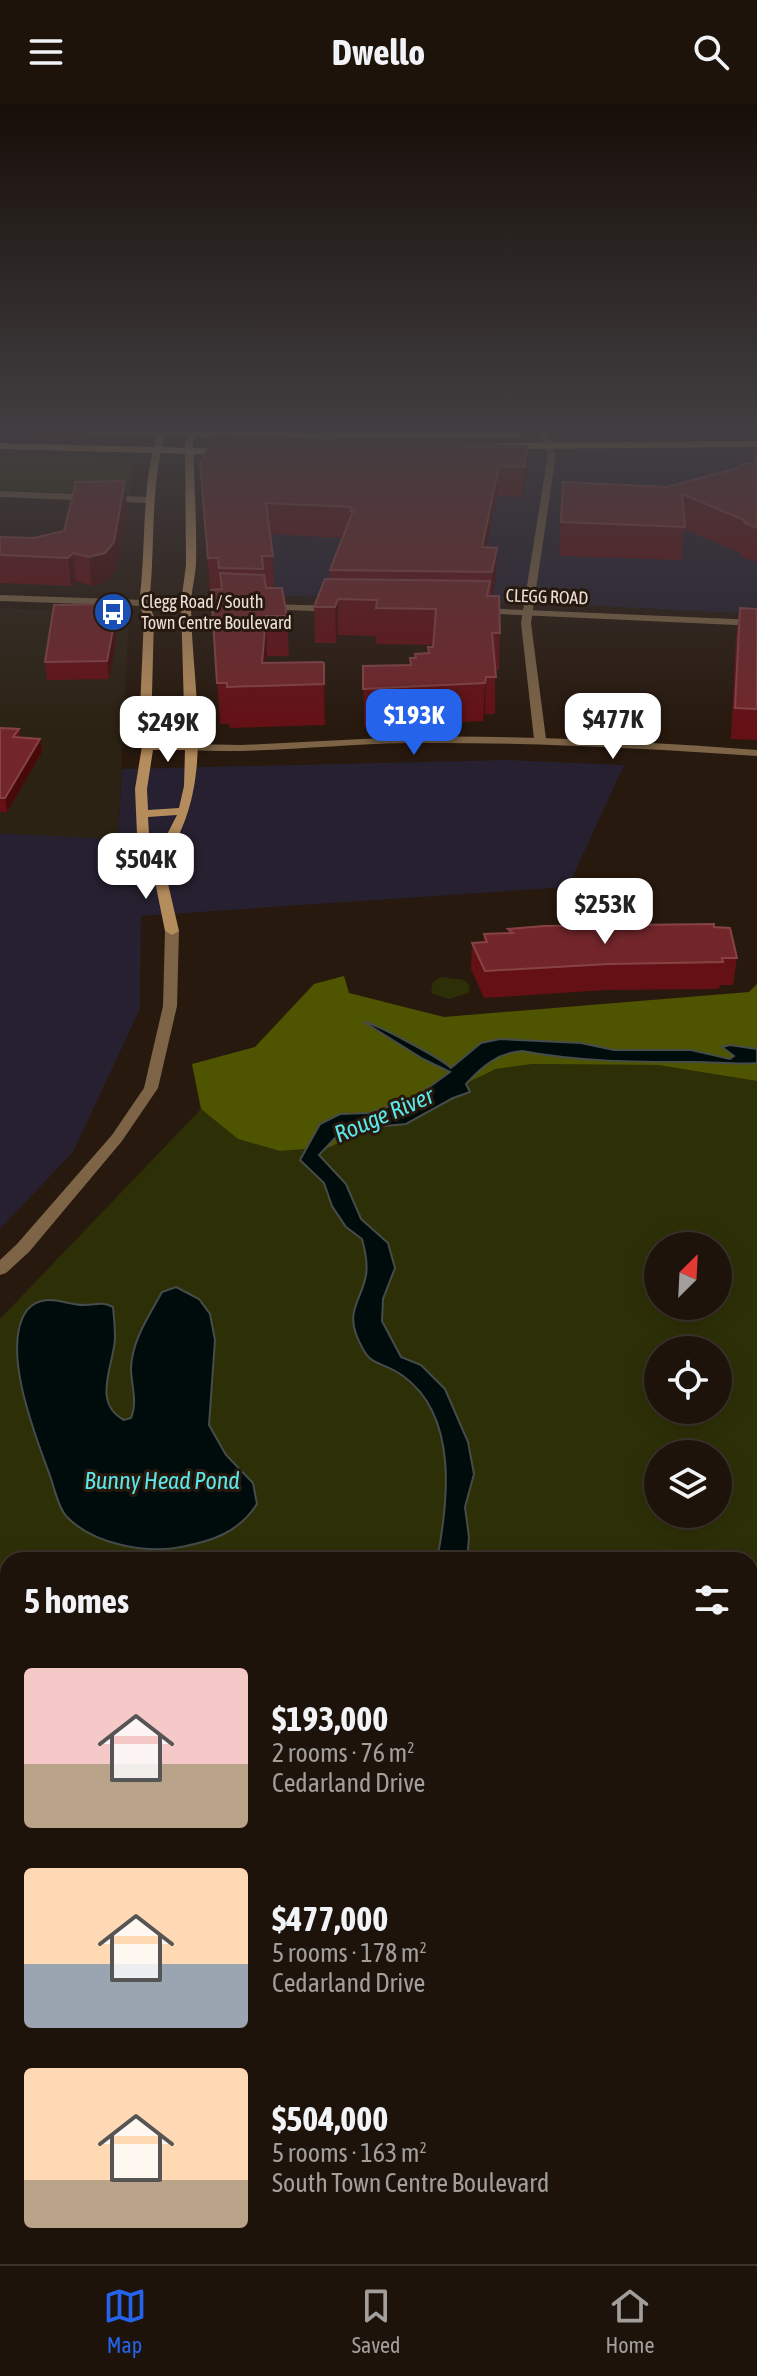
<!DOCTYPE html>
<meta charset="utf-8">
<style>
:root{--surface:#1e130a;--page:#2b2018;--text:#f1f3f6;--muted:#a19e9c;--line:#3c322b;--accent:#2563eb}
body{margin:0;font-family:"Asap Condensed",sans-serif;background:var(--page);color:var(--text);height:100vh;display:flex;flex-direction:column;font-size:30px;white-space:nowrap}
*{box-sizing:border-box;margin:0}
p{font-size:26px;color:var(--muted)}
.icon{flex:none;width:44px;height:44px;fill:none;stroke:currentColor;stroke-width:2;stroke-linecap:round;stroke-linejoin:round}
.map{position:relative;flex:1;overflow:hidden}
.sheet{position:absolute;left:0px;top:1448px;width:758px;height:712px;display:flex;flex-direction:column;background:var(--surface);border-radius:24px 24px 0 0;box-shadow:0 4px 20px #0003,0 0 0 2px var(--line)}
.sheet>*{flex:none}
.needle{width:52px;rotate:24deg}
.tools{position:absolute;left:644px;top:1128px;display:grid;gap:16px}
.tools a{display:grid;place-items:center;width:88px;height:88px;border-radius:50%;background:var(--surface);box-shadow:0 4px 20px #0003,0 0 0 2px var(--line);font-size:40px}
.price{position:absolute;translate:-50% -68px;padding:0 18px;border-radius:16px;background:#fff;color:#222;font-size:26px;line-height:52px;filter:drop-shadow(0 2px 4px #0008)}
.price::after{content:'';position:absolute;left:50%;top:48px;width:24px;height:18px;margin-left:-12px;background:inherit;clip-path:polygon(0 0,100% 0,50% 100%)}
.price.active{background:var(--accent);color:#fff}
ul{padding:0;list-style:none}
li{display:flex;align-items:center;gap:24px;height:200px;padding:0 24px}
li span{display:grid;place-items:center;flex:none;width:224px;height:160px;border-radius:8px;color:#555}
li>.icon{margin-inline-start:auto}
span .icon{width:96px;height:96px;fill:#fffc;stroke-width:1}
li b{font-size:34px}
h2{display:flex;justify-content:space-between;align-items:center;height:96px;padding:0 24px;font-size:34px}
header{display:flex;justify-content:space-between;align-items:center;height:104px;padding:0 24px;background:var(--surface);font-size:36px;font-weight:700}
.dock{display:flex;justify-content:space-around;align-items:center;height:112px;border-top:2px solid var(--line);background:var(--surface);font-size:22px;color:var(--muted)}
.dock a{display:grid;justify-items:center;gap:4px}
.dock .active{color:var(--accent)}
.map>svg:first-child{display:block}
.commercial{fill:#262030}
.industrial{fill:#2c2213}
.green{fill:#2d3007;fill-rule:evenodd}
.forest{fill:#4f5400}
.water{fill:#000c0c;stroke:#464c4a;stroke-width:2}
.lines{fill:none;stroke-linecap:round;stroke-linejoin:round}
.minor{fill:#7d6446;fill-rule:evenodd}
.tertiary{fill:#7d6446;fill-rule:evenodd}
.secondary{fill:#b58c5c;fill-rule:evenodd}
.primary{fill:#e1ac6c;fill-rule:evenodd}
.wall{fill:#651015}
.shaded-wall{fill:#470a09}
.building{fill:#73262a;stroke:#864345;stroke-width:2}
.labels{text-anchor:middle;stroke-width:6;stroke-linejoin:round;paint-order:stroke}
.far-street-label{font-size:18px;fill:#ebe0d9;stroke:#28190e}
.far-poi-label{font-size:18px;fill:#ebe0d9;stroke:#28190e;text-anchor:start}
.water-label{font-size:24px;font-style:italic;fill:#5ae7e9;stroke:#28190e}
</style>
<header><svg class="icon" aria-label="menu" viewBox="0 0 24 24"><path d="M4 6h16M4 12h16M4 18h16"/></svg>Dwello<svg class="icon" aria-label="search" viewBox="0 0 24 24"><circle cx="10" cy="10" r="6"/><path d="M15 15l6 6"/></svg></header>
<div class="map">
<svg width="757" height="2160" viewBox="0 0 757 2160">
<rect width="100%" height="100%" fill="#28190e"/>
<!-- commercial -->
<g class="commercial">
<path d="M579 340 757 344V510L543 499 217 490 213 356 562 351 568 343Z"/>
<path d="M507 656 624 661 568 783 141 812 140 905 73 1048 0 1125V729L118 735 122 665Z"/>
<path d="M750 1844 757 1849V2160H0V1930L8 1926V2152H750Z"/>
</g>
<!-- industrial -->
<path class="industrial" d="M0 504 129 510 118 735 0 729Z"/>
<!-- green -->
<g class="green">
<path d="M0 351 134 355 130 391 0 386Z"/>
<path d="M441 873 464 876 470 882 468 889 449 895 431 889 433 878Z"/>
<path d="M532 960 658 961 757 977V1767L750 1773V1456H8V1926L0 1930V1215L201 1005 238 1035 280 1047 330 1043 496 965ZM658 1142H718V1202H658ZM658 1246H718V1306H658ZM658 1350H718V1410H658Z"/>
</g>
<!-- forest -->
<path class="forest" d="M344 872 349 889 444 913 749 888 757 880V977L658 961 532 960 496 965 330 1043 280 1047 238 1035 201 1005 192 960 255 943 314 880Z"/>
<!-- water -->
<g class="water">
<path d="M364 918C375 919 442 955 451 964L481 939 500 935 581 939 614 946H691L730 955 734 952 722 943 730 941 757 945V959C736 961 716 958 695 958 637 958 580 958 522 947 498 949 482 962 466 980L470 988 453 994 406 1020 374 1023 337 1032 319 1051 346 1080 361 1115 388 1139 395 1164 383 1195 382 1217 401 1253 421 1261 445 1285 468 1338 474 1370 465 1403 469 1433 467 1456H437C448 1399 459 1312 403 1272 377 1253 371 1268 356 1230 347 1206 362 1194 366 1171 368 1160 365 1146 362 1135L346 1123 332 1102 324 1079 300 1056 320 1020 340 1010 369 1009 414 994 450 968 423 955Z"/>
<path d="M176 1183 199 1195 210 1210 215 1236 209 1321 226 1351 253 1379 257 1400C239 1428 213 1437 181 1443 146 1450 93 1440 67 1413 58 1404 54 1382 49 1369 35 1331 0 1243 27 1206 44 1187 64 1201 84 1201 97 1201 101 1197 113 1203 114 1213 115 1224 115 1235 113 1263 92 1299 124 1316L131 1314C138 1297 131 1281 131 1264 132 1236 149 1212 162 1188Z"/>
</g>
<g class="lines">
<!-- minor -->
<g class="minor">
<path d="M544 328 548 330 556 350 531 519 546 635 540 638 534 635 521 519 548 350 540 330Z"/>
<path d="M0 387 149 393 153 396 149 399 0 393Z"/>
</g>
<!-- tertiary -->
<g class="tertiary">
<path d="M0 491 232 499 237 502 232 505 0 497Z"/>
<path d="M267 500 336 502 341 505 336 508 263 505 262 503Z"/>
<path d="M479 504 757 516V522L475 509 474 507Z"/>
<path d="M402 633C521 631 639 637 757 646V652C641 644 525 638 408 639 335 640 262 650 188 646L182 643 188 640 242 641Z"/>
<path d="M172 823 179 827 177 902 158 984 122 1037 29 1148 6 1169 0 1171V1156L17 1140 112 1031 144 984 163 902 165 827Z"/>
</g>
<!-- secondary -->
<path class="secondary" d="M159 324H167C149 381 156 441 149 500L154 513 151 628 153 639 185 640 181 499 186 461 185 337 190 324H198L193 337C194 378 197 419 196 460 195 474 191 488 191 502 192 590 218 681 163 758L179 827 172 831 165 827 151 758 137 730 135 685 142 642 139 628 144 513 139 500C147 441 140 381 159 324ZM153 646H185L184 682 179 704 148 706 147 685ZM177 711 158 748 149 730 148 713Z"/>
<!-- primary -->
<g class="primary">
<path d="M0 324 516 327 521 330 516 333H223L0 327Z"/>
<path d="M757 337V343L496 345 491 342 496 339Z"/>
<path d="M0 339 232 345 237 348 232 351 0 345Z"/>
</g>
</g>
<!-- wall -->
<g class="wall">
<path d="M29 332 86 333 83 338 30 337Z"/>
<path d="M528 342 527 371 522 393 497 392 487 443 497 444 496 475 492 492 500 529 499 566H495V610H485L483 617 364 623 363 562 410 561V554H415V550L428 549V543H433L434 541 376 540V532L338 531 336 539H315L314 503 330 475V466L342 434 270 430 273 452 274 484H266L287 512 289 552H267V559H324L325 621 230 624 229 620H220L211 486H220H210L200 359Z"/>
<path d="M754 348H757V458L741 453 740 449 684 425 681 456 559 452 563 378 667 383 752 360Z"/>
<path d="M127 404 116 466 107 477 92 482 76 477 71 482 0 479V433L33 434 64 427Z"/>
<path d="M740 504 757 505V636L731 635 736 533Z"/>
<path d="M116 537 109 575 47 576 45 558Z"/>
<path d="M0 624 19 625 20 634 40 635 42 648 7 708H0Z"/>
<path d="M714 823 737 854 733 881H720L719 885 606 886 484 894 471 865 472 839 483 838 484 830 508 829V825Z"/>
</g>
<!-- shaded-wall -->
<g class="shaded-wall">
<path d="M528 342 527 371 522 393 524 363Z"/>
<path d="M499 362 497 392 482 468V443Z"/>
<path d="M125 377 127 404 116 466 107 477 92 482 89 453Z"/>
<path d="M497 444 496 475 491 501 492 468Z"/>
<path d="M73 449 76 477 71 482 68 454Z"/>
<path d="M338 495V531L336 539 335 503Z"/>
<path d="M113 500 116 537 109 575 107 557Z"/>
<path d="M266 512 267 552 265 582 262 559Z"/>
<path d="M324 559 325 600V621L324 580Z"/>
<path d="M486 573 485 610 483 617 485 579Z"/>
<path d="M40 635 42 648 7 708 5 694Z"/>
</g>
<!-- building -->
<g class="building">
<path d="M33 326 86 327 83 333 29 332Z"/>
<path d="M216 331 528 342 524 363 499 362 482 443 497 444 492 468 330 466 353 407H350L351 403 266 399 273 452H262L263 465 219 464 218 454H208L200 359Z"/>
<path d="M754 348H757V424L745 419 744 416 682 390 685 423 561 418 563 378 667 383 741 363V360H756Z"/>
<path d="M125 377 114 438 105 449 89 453 73 449 68 454 0 451V433L33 434 64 427 76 378Z"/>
<path d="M220 469 264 471 266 484H282L287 512H266L262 559 322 558 324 559V580L227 583V579H217L211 486 222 485Z"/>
<path d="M325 475 490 477 487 492H499L500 529H492L496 573H486L485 579 363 585V562L411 561 410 554H416L415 550 429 549 428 543H433L436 505 376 504 377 496 338 495 335 503H314Z"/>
<path d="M113 500 114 520 107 557 45 558 54 501Z"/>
<path d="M740 504 757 505V605L735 604Z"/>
<path d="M0 624 19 625 13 633 40 635 5 694H0Z"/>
<path d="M714 820V823L730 824 737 854H722L723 858 609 860 485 867 472 839 487 838 484 830 513 829 508 825 544 822Z"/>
<path d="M383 2152H598L604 2160H372Z"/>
</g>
<!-- sky -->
<linearGradient id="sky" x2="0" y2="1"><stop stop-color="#160e08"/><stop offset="0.52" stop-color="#423e41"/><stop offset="1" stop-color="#423e41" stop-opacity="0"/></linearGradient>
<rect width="757" height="626" fill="url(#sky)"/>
<!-- icons -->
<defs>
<symbol id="bus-disc" viewBox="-11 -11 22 22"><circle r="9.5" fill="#1a4fb4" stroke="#28190e"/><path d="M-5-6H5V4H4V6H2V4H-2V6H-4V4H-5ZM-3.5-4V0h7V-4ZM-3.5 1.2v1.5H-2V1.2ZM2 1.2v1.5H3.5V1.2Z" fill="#fff"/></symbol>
</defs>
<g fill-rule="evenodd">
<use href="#bus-disc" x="91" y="486" width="44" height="44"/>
</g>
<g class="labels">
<!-- far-street labels -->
<g class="far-street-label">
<text transform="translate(547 493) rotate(2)" y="6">CLEGG ROAD</text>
</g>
<!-- far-poi labels -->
<g class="far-poi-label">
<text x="141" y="504">Clegg Road / South<tspan x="141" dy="21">Town Centre Boulevard</tspan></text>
</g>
<!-- water labels -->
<g class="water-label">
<text transform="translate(384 1011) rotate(-23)" y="8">Rouge River</text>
<text x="162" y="1385">Bunny Head Pond</text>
</g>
</g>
</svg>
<div class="tools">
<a><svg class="needle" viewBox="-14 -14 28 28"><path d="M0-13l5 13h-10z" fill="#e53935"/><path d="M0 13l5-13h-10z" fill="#a19e9c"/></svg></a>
<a><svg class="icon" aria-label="locate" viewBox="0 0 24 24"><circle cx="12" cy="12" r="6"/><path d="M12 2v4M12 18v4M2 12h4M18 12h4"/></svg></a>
<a><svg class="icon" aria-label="layers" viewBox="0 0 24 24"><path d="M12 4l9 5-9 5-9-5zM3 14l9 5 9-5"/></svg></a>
</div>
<b class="price active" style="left:414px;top:653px">$193K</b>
<b class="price" style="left:613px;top:657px">$477K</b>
<b class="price" style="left:168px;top:660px">$249K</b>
<b class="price" style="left:146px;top:797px">$504K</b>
<b class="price" style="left:605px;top:842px">$253K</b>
<section class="sheet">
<h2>5 homes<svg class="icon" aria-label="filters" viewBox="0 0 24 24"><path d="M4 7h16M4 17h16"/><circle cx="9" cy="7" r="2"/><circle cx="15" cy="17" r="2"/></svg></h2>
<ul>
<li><span style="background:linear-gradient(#f6c9c9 60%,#b9a48a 0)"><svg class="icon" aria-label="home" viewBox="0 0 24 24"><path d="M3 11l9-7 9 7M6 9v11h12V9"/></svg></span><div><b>$193,000</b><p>2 rooms · 76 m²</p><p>Cedarland Drive</p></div></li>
<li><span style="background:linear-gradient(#ffd9b3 60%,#9aa5b1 0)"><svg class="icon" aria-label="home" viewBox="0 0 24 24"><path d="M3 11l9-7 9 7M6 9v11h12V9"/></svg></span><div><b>$477,000</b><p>5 rooms · 178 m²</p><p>Cedarland Drive</p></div></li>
<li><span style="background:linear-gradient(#ffd9b3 70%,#b9a48a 0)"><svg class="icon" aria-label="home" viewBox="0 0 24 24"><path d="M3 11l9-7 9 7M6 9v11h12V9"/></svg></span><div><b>$504,000</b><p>5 rooms · 163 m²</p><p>South Town Centre Boulevard</p></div></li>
</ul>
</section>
</div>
<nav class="dock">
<a class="active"><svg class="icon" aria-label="map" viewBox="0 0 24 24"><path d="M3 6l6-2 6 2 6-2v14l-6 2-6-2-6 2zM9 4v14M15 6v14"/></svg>Map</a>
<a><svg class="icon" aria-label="saved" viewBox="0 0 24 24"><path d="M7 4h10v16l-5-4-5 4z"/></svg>Saved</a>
<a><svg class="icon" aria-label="home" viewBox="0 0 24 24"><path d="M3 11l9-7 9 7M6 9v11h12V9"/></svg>Home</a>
</nav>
